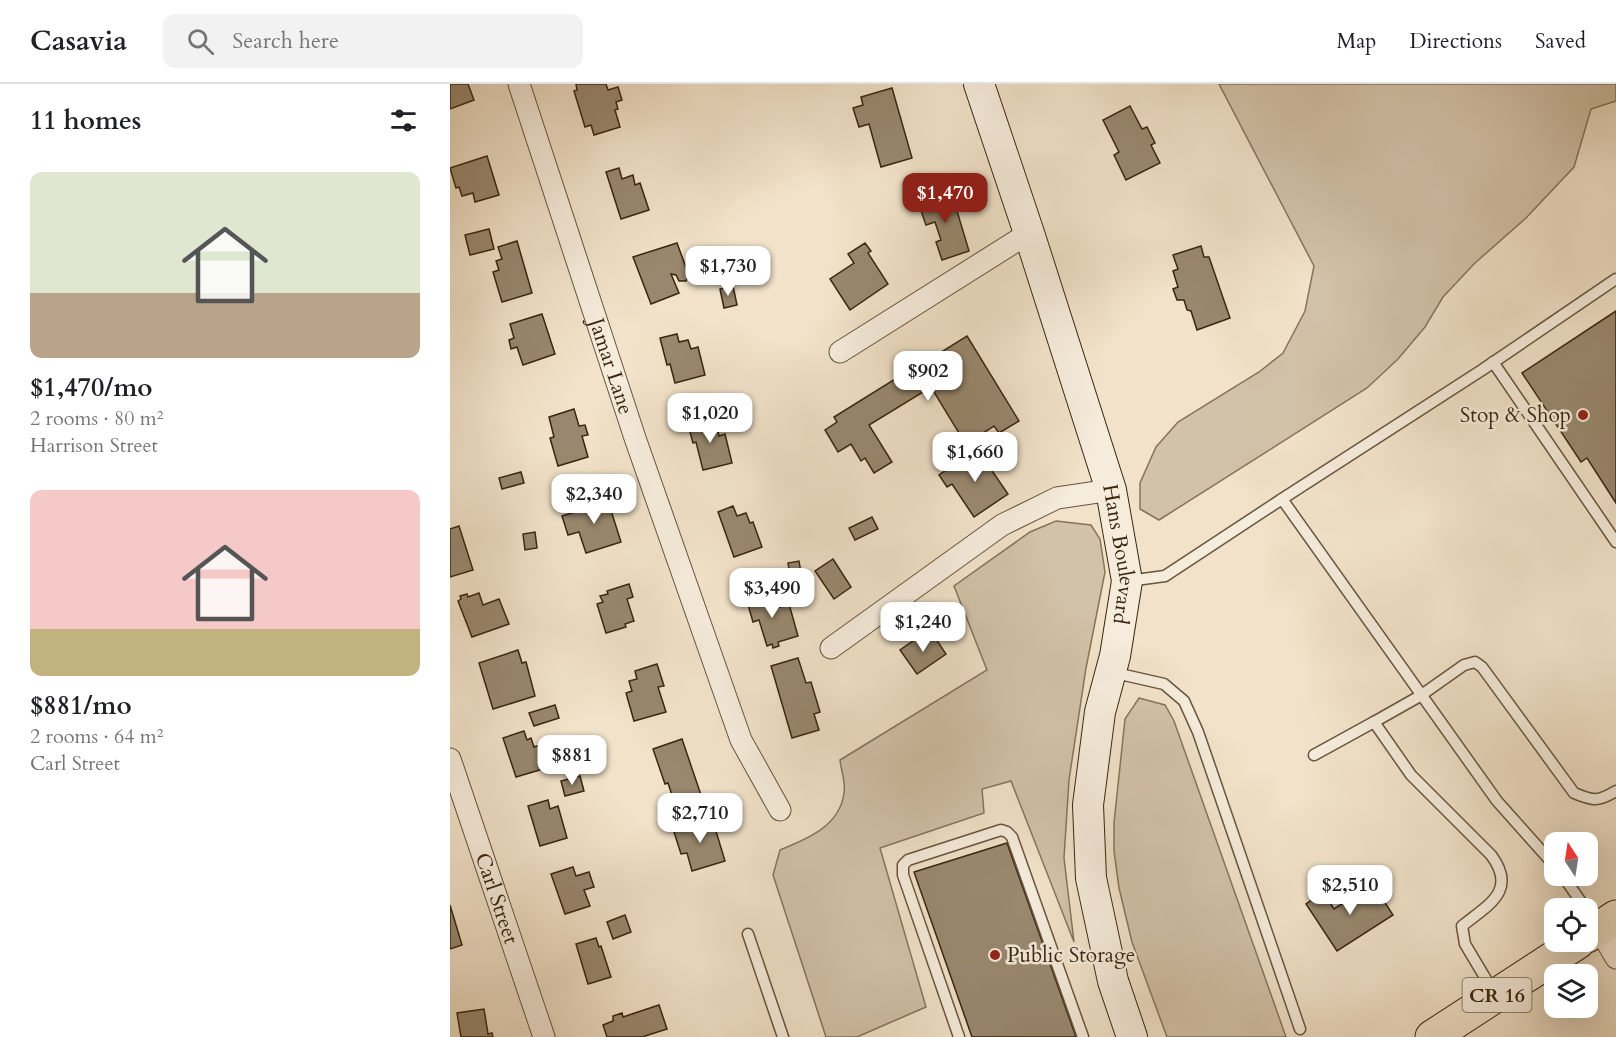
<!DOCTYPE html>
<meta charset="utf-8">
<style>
:root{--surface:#fff;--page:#f2f2f2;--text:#202124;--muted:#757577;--line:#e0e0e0;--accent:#8f2418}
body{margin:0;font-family:Cardo,serif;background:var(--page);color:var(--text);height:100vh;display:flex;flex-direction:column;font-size:22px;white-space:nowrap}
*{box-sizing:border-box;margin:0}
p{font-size:20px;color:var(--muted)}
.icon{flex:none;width:33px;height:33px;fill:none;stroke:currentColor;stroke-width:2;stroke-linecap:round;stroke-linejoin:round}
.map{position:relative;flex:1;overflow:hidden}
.drawer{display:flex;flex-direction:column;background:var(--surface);width:450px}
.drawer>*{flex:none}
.needle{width:39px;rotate:348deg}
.controls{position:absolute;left:1094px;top:748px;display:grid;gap:12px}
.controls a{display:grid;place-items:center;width:54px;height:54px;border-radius:12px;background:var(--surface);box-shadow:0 6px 24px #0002;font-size:30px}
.price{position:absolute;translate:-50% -51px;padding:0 14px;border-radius:12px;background:#fff;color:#222;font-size:20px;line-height:39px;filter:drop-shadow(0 2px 3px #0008)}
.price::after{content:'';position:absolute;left:50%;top:36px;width:18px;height:14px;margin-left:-9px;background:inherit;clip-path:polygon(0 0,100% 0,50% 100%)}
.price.on{background:var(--accent);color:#fff}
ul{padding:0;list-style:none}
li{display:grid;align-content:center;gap:12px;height:318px;padding:0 30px}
li span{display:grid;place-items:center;height:186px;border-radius:12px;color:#555}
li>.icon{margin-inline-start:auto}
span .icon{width:108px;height:108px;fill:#fffc;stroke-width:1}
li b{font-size:26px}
h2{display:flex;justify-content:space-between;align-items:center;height:72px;padding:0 30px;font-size:26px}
header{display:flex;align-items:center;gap:36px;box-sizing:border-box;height:84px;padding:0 30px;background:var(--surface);border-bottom:2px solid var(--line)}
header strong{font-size:28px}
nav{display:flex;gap:33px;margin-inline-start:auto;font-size:21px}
.search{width:420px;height:54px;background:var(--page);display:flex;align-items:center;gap:15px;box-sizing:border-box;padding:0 21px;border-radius:12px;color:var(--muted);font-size:22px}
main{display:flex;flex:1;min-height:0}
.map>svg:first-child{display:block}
.green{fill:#d2c2a9;stroke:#86745c;stroke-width:1.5}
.building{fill:#99886f;stroke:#39260e;stroke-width:1.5}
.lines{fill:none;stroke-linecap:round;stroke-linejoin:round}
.lane-casing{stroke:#67553d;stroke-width:13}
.street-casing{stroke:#67553d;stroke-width:23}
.secondary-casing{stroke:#39260e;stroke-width:32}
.primary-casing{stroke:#39260e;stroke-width:35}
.lane{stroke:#f6ecdc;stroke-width:10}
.street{stroke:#f6ecdc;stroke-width:21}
.secondary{stroke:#f6ecdc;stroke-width:30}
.primary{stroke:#f1e2c9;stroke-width:33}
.poi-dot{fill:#8f2418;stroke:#f6ecdc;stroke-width:2}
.labels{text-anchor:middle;stroke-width:5;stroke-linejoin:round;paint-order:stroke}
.shield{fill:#f6ecdc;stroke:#72614c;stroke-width:1.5}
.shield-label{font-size:20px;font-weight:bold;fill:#39260e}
.street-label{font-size:21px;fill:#39260e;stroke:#f6ecdc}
.poi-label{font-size:21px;fill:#39260e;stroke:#f6ecdc;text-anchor:end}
</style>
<header>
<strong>Casavia</strong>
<div class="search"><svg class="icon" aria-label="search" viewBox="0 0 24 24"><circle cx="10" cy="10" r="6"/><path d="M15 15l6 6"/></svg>Search here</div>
<nav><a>Map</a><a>Directions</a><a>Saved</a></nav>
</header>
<main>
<section class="drawer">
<h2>11 homes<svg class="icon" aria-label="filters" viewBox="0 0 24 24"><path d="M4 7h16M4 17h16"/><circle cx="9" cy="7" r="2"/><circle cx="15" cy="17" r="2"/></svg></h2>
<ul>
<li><span style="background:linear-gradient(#dfe7d0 65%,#b9a48a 0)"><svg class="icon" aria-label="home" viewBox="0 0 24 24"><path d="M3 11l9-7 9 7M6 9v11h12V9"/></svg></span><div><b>$1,470/mo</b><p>2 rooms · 80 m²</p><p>Harrison Street</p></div></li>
<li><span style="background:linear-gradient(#f6c9c9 75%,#c2b280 0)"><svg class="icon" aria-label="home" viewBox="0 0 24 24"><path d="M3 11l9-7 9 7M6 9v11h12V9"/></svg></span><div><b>$881/mo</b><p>2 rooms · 64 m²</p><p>Carl Street</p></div></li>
</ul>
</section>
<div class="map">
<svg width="1166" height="953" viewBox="0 0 1166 953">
<rect width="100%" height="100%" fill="#f1e2c9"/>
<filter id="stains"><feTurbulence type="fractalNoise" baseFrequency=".00333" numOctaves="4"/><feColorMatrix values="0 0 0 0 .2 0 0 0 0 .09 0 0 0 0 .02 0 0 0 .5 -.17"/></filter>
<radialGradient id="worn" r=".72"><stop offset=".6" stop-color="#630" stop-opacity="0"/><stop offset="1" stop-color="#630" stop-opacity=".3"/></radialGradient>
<!-- green -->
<g class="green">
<path d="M769 0H1166V17L1141 25 1124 83 1076 134 1025 179 993 213 975 243 948 275 917 304 709 436 690 425V399L706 363 728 338 809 288 833 269 855 227 864 182Z"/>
<path d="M606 437 641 441 650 455 655 488 636 584 619 696 614 774 624 858 561 697 532 705 534 729 430 764 476 923 407 953H376L323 791 330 766C357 755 390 742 394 709 396 699 391 686 390 676L537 586 504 502 580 448Z"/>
<path d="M689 614 715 621 724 637 836 953H717L682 858 669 804 664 767V739L675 635Z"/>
</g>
<!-- building -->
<g class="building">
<path d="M0 0H18L24 16 0 25Z"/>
<path d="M126 0H156L158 6 168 3 172 16 166 18 168 25 165 26 170 43 144 51 141 41 135 43 124 7 127 6Z"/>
<path d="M442 4 462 74 431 83 419 40 409 43 403 24 413 21 411 13Z"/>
<path d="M680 22 692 45 697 43 705 59 701 61 710 79 676 96 664 71 669 68 653 36Z"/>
<path d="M37 72 49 111 25 118 23 109 12 112 9 103 6 104 0 84Z"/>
<path d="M169 84 172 95 183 91 185 101 190 99 199 126 171 135 156 88Z"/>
<path d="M501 107 519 167 492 176 486 158 491 156 485 138 476 141 468 118Z"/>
<path d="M39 145 44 165 20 171 15 151Z"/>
<path d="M67 157 82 209 52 218 43 188 49 186 46 177 52 175 48 163Z"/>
<path d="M227 159 238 189V194L236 197H229L226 191 221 190 229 209 201 220 183 173Z"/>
<path d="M415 159 421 167 418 169 438 200 400 226 380 195 404 179 398 170Z"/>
<path d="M751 162 754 173H759L780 234 747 246 741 227 737 226 734 216H727L723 205 728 203 723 187 728 185 723 171Z"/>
<path d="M283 202 287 221 274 224 270 205Z"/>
<path d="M1166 227V419L1137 374 1131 378 1072 289Z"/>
<path d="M92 230 105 270 73 281 67 263 61 265 59 256 64 254 60 240Z"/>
<path d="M227 250 229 258 238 256 241 265 248 263 255 291 225 299 220 280 217 281 210 254Z"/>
<path d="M517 252 569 337 549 349 544 342 524 355 520 349 512 354 481 303 419 341 442 378 424 389 415 374 411 377 401 360 388 368 375 346 387 338 384 333 455 289 452 284 465 276 469 282Z"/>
<path d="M124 325 129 342 135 341 138 351 132 352 138 373 108 382 100 354 104 353 99 333Z"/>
<path d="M260 332 262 339 266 338 269 352 275 350 282 379 253 386 246 358 243 359 238 341 246 339V335Z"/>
<path d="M527 365 558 410 524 433 502 400 497 403 489 391Z"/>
<path d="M71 388 74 399 52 405 49 394Z"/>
<path d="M151 413 153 418 158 417 171 458 136 469 129 448 118 451 112 432 138 424 136 418Z"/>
<path d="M283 422 287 432 296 429 300 439 303 438 312 463 284 473 268 428Z"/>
<path d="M422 433 428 445 405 456 399 444Z"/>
<path d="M9 442 23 486 0 493V445Z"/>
<path d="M85 448 87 464 75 466 73 450Z"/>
<path d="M383 475 401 503 384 515 365 487Z"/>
<path d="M349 477 351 489 340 491 338 479Z"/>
<path d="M179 500 183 513 177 515 184 537 175 540 176 543 156 549 147 520 153 518 150 512 158 510 157 507Z"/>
<path d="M318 508 321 518 328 516 330 523 339 520 348 552 328 558 329 562 323 564 322 560 317 562 309 536 303 538 296 514Z"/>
<path d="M29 509 33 521 49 515 59 540 22 553 8 517 11 515 10 512 17 510 18 513Z"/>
<path d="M476 548 483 557 486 555 496 570 467 590 450 566Z"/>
<path d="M68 566 72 579 76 578 85 612 43 625 29 579Z"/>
<path d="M348 574 356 599 361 598 370 628 364 630 369 646 342 654 321 582Z"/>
<path d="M207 580 214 602 208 603 216 628 184 637 176 609 182 607 179 597 187 595 185 587Z"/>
<path d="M105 621 109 634 84 642 79 629Z"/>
<path d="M74 647 77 656 81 654 84 663 96 659 103 682 66 693 53 654Z"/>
<path d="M232 655 251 711 225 720 218 699 215 700 203 665Z"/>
<path d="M130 692 134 707 115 712 111 697Z"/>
<path d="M98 716 100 725 108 722 117 754 90 762 78 722Z"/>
<path d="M262 734 275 777 242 787 237 769 231 770 224 748 229 746 228 744Z"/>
<path d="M557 759 626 953H522L464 788Z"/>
<path d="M123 783 126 792 139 788 144 803 134 806 140 822 115 830 101 790Z"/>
<path d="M923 800 943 831 887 867 856 820 873 808 884 825Z"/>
<path d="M0 821 12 861 0 865Z"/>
<path d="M175 831 181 848 163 855 157 838Z"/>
<path d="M146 854 149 863 151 862 161 893 138 900 126 860Z"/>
<path d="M209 921 217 945 192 953H157L153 941 163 937V932L172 929 173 933Z"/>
<path d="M34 925 38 950 42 949 43 953H11L7 929Z"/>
</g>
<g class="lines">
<defs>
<g id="lane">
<path d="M1043 278 1166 458"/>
<path d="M832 415 1032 286 1166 195"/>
<path d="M678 497 715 492 832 415 1047 717 1104 781"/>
<path d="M661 588 714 600 734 617 748 648 850 945"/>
<path d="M864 671 924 638"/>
<path d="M1113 792 1136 825"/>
<path d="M298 850 333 953"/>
<path d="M1043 907 1015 860 1012 842C1038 821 1068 807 1041 771L961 691 924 638 970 612 1014 581 1025 578 1032 583 1124 709C1143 717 1148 718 1166 707"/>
<path d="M509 953 453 791V781L458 776 551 746 557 748 562 753 633 953"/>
</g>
<g id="street">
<path id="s1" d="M69 0 185 354 291 656 330 726"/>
<path d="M390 268 579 149"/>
<path d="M381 564 552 441 607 414 661 406"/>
<path id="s2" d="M0 675 94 953"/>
<path d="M1149 845 1166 874"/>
</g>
<g id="secondary">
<path id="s3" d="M529 0 579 149 661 406 677 497 665 572 650 628 638 721 641 794 663 897 682 953"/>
</g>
<g id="primary">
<path d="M1137 852 1166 833"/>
<path d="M982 953 1128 858"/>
</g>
</defs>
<!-- lane casing -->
<use href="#lane" class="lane-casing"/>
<!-- street casing -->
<use href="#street" class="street-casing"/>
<!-- secondary casing -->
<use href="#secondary" class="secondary-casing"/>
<!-- primary casing -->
<use href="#primary" class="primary-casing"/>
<!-- lane -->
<use href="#lane" class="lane"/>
<!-- street -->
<use href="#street" class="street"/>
<!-- secondary -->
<use href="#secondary" class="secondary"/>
<!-- primary -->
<use href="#primary" class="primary"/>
</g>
<!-- markers -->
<g class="poi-dot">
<circle cx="1133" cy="331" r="6"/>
<circle cx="545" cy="871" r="6"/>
</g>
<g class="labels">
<!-- shield labels -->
<rect class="shield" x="1012.5" y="894" width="69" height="34" rx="4.5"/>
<g class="shield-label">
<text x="1047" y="918">CR 16</text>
</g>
<!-- street labels -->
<g class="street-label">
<text dy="7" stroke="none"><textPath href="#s1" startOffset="297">Jamar Lane</textPath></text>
<text dy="7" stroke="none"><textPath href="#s3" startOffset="492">Hans Boulevard</textPath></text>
<text dy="7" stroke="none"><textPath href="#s2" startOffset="147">Carl Street</textPath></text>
</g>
<!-- poi labels -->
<g class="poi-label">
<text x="1121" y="338">Stop &amp; Shop</text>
<text x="557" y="878" text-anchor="start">Public Storage</text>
</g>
</g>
<rect width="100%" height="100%" filter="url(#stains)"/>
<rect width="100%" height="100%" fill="url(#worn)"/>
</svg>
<div class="controls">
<a><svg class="needle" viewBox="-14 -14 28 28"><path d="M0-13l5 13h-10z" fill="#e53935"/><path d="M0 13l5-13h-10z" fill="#757577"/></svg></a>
<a><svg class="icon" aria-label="locate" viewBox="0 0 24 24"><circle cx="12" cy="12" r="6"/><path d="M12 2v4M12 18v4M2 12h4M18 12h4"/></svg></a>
<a><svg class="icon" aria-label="layers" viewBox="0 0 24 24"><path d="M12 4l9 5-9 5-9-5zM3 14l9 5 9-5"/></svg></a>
</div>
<b class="price on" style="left:495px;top:140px">$1,470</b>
<b class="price" style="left:278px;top:213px">$1,730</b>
<b class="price" style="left:478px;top:318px">$902</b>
<b class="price" style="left:260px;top:360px">$1,020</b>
<b class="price" style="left:525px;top:399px">$1,660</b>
<b class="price" style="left:144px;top:441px">$2,340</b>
<b class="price" style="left:322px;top:535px">$3,490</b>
<b class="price" style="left:473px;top:569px">$1,240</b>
<b class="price" style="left:122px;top:702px">$881</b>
<b class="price" style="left:250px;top:760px">$2,710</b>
<b class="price" style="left:900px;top:832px">$2,510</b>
</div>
</main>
